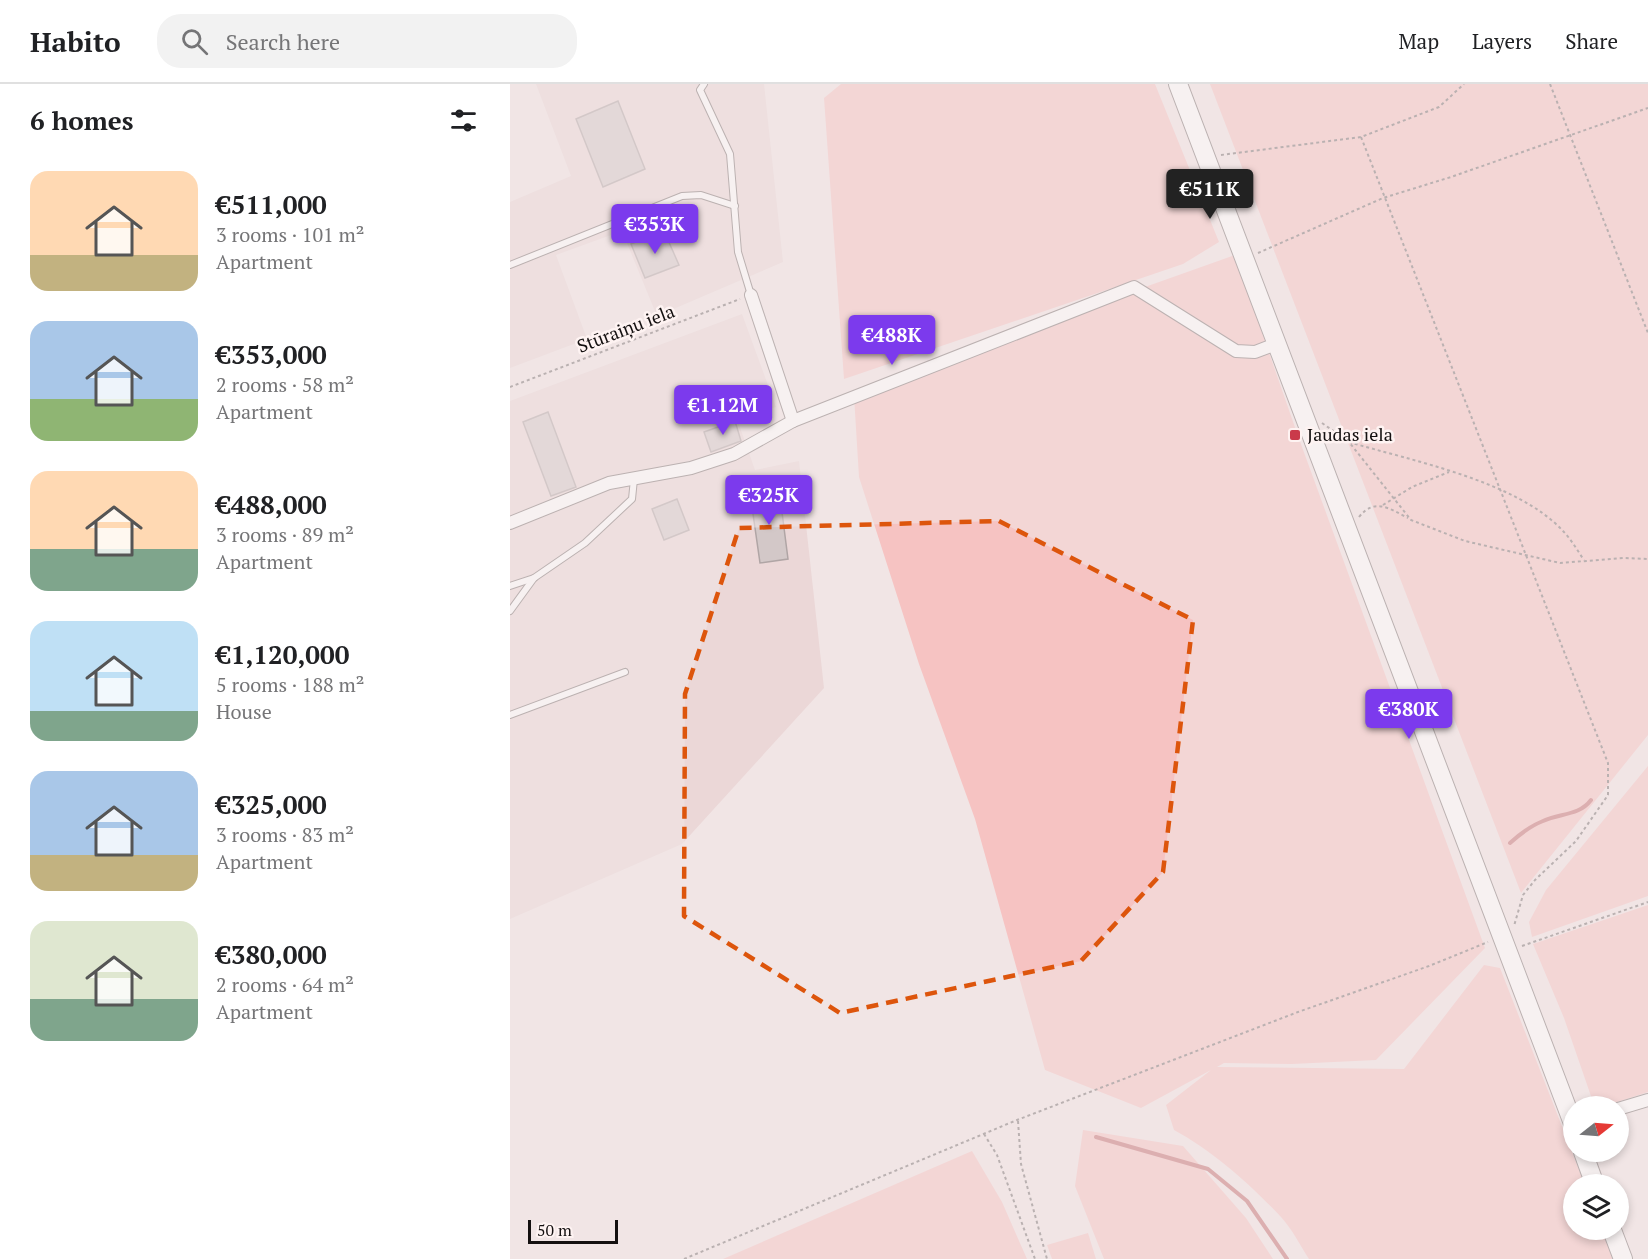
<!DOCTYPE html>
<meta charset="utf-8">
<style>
:root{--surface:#fff;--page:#f2f2f2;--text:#202124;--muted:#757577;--line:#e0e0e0;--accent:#7c3aed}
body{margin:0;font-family:"PT Serif",serif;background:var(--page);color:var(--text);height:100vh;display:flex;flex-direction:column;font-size:22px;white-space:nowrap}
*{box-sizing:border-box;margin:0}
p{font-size:20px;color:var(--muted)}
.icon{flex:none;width:33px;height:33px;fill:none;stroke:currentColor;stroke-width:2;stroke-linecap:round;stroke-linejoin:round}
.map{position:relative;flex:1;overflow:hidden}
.details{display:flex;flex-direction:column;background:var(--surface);width:510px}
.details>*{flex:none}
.needle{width:39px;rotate:73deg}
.controls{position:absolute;left:1053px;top:1012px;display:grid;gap:12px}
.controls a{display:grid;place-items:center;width:66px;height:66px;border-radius:50%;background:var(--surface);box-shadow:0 3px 9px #0003;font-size:30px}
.scale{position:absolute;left:18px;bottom:15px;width:90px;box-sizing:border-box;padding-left:6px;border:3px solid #141010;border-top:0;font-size:16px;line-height:21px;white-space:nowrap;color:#141010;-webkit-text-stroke:4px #fef3f2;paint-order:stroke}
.price{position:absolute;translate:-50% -51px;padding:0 14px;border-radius:6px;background:var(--accent);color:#fff;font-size:20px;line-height:39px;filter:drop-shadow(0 2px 3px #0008)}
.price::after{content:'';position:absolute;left:50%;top:36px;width:18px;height:14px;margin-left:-9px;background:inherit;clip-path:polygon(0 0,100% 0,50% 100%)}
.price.selected{background:#222;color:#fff}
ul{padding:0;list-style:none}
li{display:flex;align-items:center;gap:18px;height:150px;padding:0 30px}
li span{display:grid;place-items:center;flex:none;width:168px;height:120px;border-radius:18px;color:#555}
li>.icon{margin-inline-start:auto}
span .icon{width:72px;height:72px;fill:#fffc;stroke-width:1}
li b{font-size:26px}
h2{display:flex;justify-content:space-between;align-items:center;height:72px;padding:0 30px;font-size:26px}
header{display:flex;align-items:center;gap:36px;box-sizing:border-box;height:84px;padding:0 30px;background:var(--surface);border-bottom:2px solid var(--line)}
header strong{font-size:28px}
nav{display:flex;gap:33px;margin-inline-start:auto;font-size:21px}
.search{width:420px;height:54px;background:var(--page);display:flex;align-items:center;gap:15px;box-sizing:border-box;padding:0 21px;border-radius:24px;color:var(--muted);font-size:22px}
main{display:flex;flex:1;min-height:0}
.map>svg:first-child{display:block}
.built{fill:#ebd7d7}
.green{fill:#f6c3c2}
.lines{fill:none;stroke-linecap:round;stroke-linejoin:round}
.stream{stroke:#c46d6f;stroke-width:4}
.building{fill:#d3c8c8;stroke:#b0a5a5;stroke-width:1.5}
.lane-casing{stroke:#7c7372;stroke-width:8}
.street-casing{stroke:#7c7372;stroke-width:14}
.secondary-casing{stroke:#7c7372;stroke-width:20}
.path{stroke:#797272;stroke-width:2;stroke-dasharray:3 3;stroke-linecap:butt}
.lane{stroke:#fff;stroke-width:6}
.street{stroke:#fff;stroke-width:12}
.secondary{stroke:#fff;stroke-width:18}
.marked{fill:none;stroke:#dd550c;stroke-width:4.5;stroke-dasharray:12 8;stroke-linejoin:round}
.poi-dot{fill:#ca3a4a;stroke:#fef3f2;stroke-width:2}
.labels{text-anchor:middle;stroke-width:5;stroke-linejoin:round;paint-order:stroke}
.street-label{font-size:18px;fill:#141010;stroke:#fef3f2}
.poi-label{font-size:18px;fill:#141010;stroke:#fef3f2;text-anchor:start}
</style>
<header>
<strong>Habito</strong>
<div class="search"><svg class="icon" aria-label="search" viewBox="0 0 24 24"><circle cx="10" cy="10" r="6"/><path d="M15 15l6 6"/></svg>Search here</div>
<nav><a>Map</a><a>Layers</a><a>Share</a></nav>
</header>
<main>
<section class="details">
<h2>6 homes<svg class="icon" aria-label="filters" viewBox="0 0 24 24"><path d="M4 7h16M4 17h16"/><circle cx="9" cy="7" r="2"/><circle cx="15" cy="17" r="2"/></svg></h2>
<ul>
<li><span style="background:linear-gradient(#ffd9b3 70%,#c2b280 0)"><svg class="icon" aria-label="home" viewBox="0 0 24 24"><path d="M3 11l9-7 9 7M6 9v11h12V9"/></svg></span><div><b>€511,000</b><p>3 rooms · 101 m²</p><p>Apartment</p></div></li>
<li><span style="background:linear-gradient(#a9c7e8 65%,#8fb573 0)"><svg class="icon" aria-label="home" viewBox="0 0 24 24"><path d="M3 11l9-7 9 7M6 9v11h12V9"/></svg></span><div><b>€353,000</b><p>2 rooms · 58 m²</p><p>Apartment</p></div></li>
<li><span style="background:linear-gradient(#ffd9b3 65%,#7fa58c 0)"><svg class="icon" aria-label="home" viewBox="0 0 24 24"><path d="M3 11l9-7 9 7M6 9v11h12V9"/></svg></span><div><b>€488,000</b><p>3 rooms · 89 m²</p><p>Apartment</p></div></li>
<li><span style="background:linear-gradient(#bfe0f5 75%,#7fa58c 0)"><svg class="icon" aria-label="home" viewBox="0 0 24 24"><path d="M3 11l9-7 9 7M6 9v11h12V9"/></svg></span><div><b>€1,120,000</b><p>5 rooms · 188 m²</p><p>House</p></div></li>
<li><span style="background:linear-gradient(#a9c7e8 70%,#c2b280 0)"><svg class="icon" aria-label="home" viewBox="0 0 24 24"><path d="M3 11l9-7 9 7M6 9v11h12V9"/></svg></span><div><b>€325,000</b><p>3 rooms · 83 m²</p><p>Apartment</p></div></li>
<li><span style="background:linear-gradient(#dfe7d0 65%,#7fa58c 0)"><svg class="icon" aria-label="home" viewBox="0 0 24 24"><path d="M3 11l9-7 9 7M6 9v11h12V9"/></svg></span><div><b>€380,000</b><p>2 rooms · 64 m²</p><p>Apartment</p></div></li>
</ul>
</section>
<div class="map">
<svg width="1138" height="1175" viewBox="0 0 1138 1175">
<rect width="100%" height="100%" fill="#f1e5e5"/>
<!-- built -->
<g class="built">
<path d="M26 0H254L273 178 147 232 112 147 46 171 77 255 0 284V118L61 92Z"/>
<path d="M232 230 266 323 227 335 245 386 289 377 314 604 172 760 0 835V317Z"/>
</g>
<!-- green -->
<g class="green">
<path d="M331 0H645L709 158 673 180 334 295 314 14Z"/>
<path d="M700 0H1138V651L1011 809Z"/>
<path d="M725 171 788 352 975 864 866 976 782 980 714 979 707 983 894 985 974 881 990 884 1075 1101H1064V1146H1092L1103 1175H799C790 1161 782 1145 771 1133 741 1101 703 1067 664 1046L656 1021 701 986 631 1024 535 986 465 735 409 580 349 393 344 312 528 241Z"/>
<path d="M1138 682V812L1022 853 1019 838 1036 806Z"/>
<path d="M1138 821V1008L1098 1021 1082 1015 1054 934 1023 860Z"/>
<path d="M573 1046 673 1062 736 1134 763 1175H594L565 1102Z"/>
<path d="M462 1067 492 1118 517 1175H213Z"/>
<path d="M578 1149 586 1175H542L537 1161Z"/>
</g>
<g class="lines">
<!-- stream -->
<g class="stream">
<path d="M1000 759C1010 750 1020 742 1033 737 1050 729 1069 732 1081 716"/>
<path d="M586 1053 698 1085 737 1117 777 1175"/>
</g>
</g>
<!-- building -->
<g class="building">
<path d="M108 17 135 85 93 103 66 35Z"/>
<path d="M154 147 169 181 135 194 121 160Z"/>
<path d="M38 328 66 403 41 412 13 338Z"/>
<path d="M225 337 231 357 201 368 194 348Z"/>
<path d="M269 405 278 475 250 479 240 409Z"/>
<path d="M167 415 179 446 154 456 142 425Z"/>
</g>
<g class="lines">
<defs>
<g id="lane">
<path d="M194 0 190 6 220 70 228 168 241 211"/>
<path d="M0 181 172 112 191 111 225 122"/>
<path d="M0 502 24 494"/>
<path d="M0 527 24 494 75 459 122 415 124 395"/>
<path d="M0 631 115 588"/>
</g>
<g id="street">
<path d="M241 211 283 337"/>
<path d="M0 439 99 399 181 384 224 370 283 337 624 203 726 267 745 268 766 260"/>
<path d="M1108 1025 1138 1016"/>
</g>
<g id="secondary">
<path d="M668 0 1064 1042"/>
<path d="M1073 1068 1085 1101"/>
<path d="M1102 1146 1113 1175"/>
</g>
</defs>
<!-- lane casing -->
<use href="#lane" class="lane-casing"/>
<!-- street casing -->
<use href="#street" class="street-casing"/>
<!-- secondary casing -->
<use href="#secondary" class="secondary-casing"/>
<!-- path -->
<g class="path">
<path d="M1040 0 1138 249"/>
<path d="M851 53 1098 679V711L1066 757 1025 796 1013 811 1004 842"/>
<path d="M711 71 851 53 929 23 954 0"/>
<path d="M748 169 873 114 941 93 1138 24"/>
<path d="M0 303 230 215"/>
<path d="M812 339 839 358 901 436 955 457 1050 479 1114 474 1138 475"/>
<path d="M839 358C902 377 1007 397 1053 447 1061 455 1067 466 1074 476"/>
<path d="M873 421 902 403 939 388"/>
<path d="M849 433C865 413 880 425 898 434"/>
<path d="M1012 862 1138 818"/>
<path d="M508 1037 511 1080 537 1175"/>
<path d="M474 1050 487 1071 525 1175"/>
<path d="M174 1175 507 1036 788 928 919 882 978 858"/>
</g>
<!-- lane -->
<use href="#lane" class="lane"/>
<!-- street -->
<use href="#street" class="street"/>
<!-- secondary -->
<use href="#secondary" class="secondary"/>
</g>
<!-- marked area -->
<path d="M0 0H1138V1175H0ZM489 437 683 536 653 788 571 877 330 929 174 832 175 610 229 444Z" fill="#f1e5e5" fill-opacity=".55" fill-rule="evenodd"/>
<path class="marked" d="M489 437 683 536 653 788 571 877 330 929 174 832 175 610 229 444Z"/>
<!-- markers -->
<rect class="poi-dot" x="779" y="345" width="12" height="12" rx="3"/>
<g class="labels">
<!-- street labels -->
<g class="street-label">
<text transform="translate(116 245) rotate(-21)" y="6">Stūraiņu iela</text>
</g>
<!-- poi labels -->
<g class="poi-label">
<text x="797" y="357">Jaudas iela</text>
</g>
</g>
</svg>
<div class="controls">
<a><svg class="needle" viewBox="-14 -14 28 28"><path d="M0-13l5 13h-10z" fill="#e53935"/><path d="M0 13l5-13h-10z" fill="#757577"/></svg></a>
<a><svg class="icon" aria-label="layers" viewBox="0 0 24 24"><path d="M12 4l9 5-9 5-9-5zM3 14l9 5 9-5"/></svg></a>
</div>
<div class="scale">50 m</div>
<b class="price selected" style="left:700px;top:136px">€511K</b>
<b class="price" style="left:145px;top:171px">€353K</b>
<b class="price" style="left:382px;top:282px">€488K</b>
<b class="price" style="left:213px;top:352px">€1.12M</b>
<b class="price" style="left:259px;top:442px">€325K</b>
<b class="price" style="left:899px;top:656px">€380K</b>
</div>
</main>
